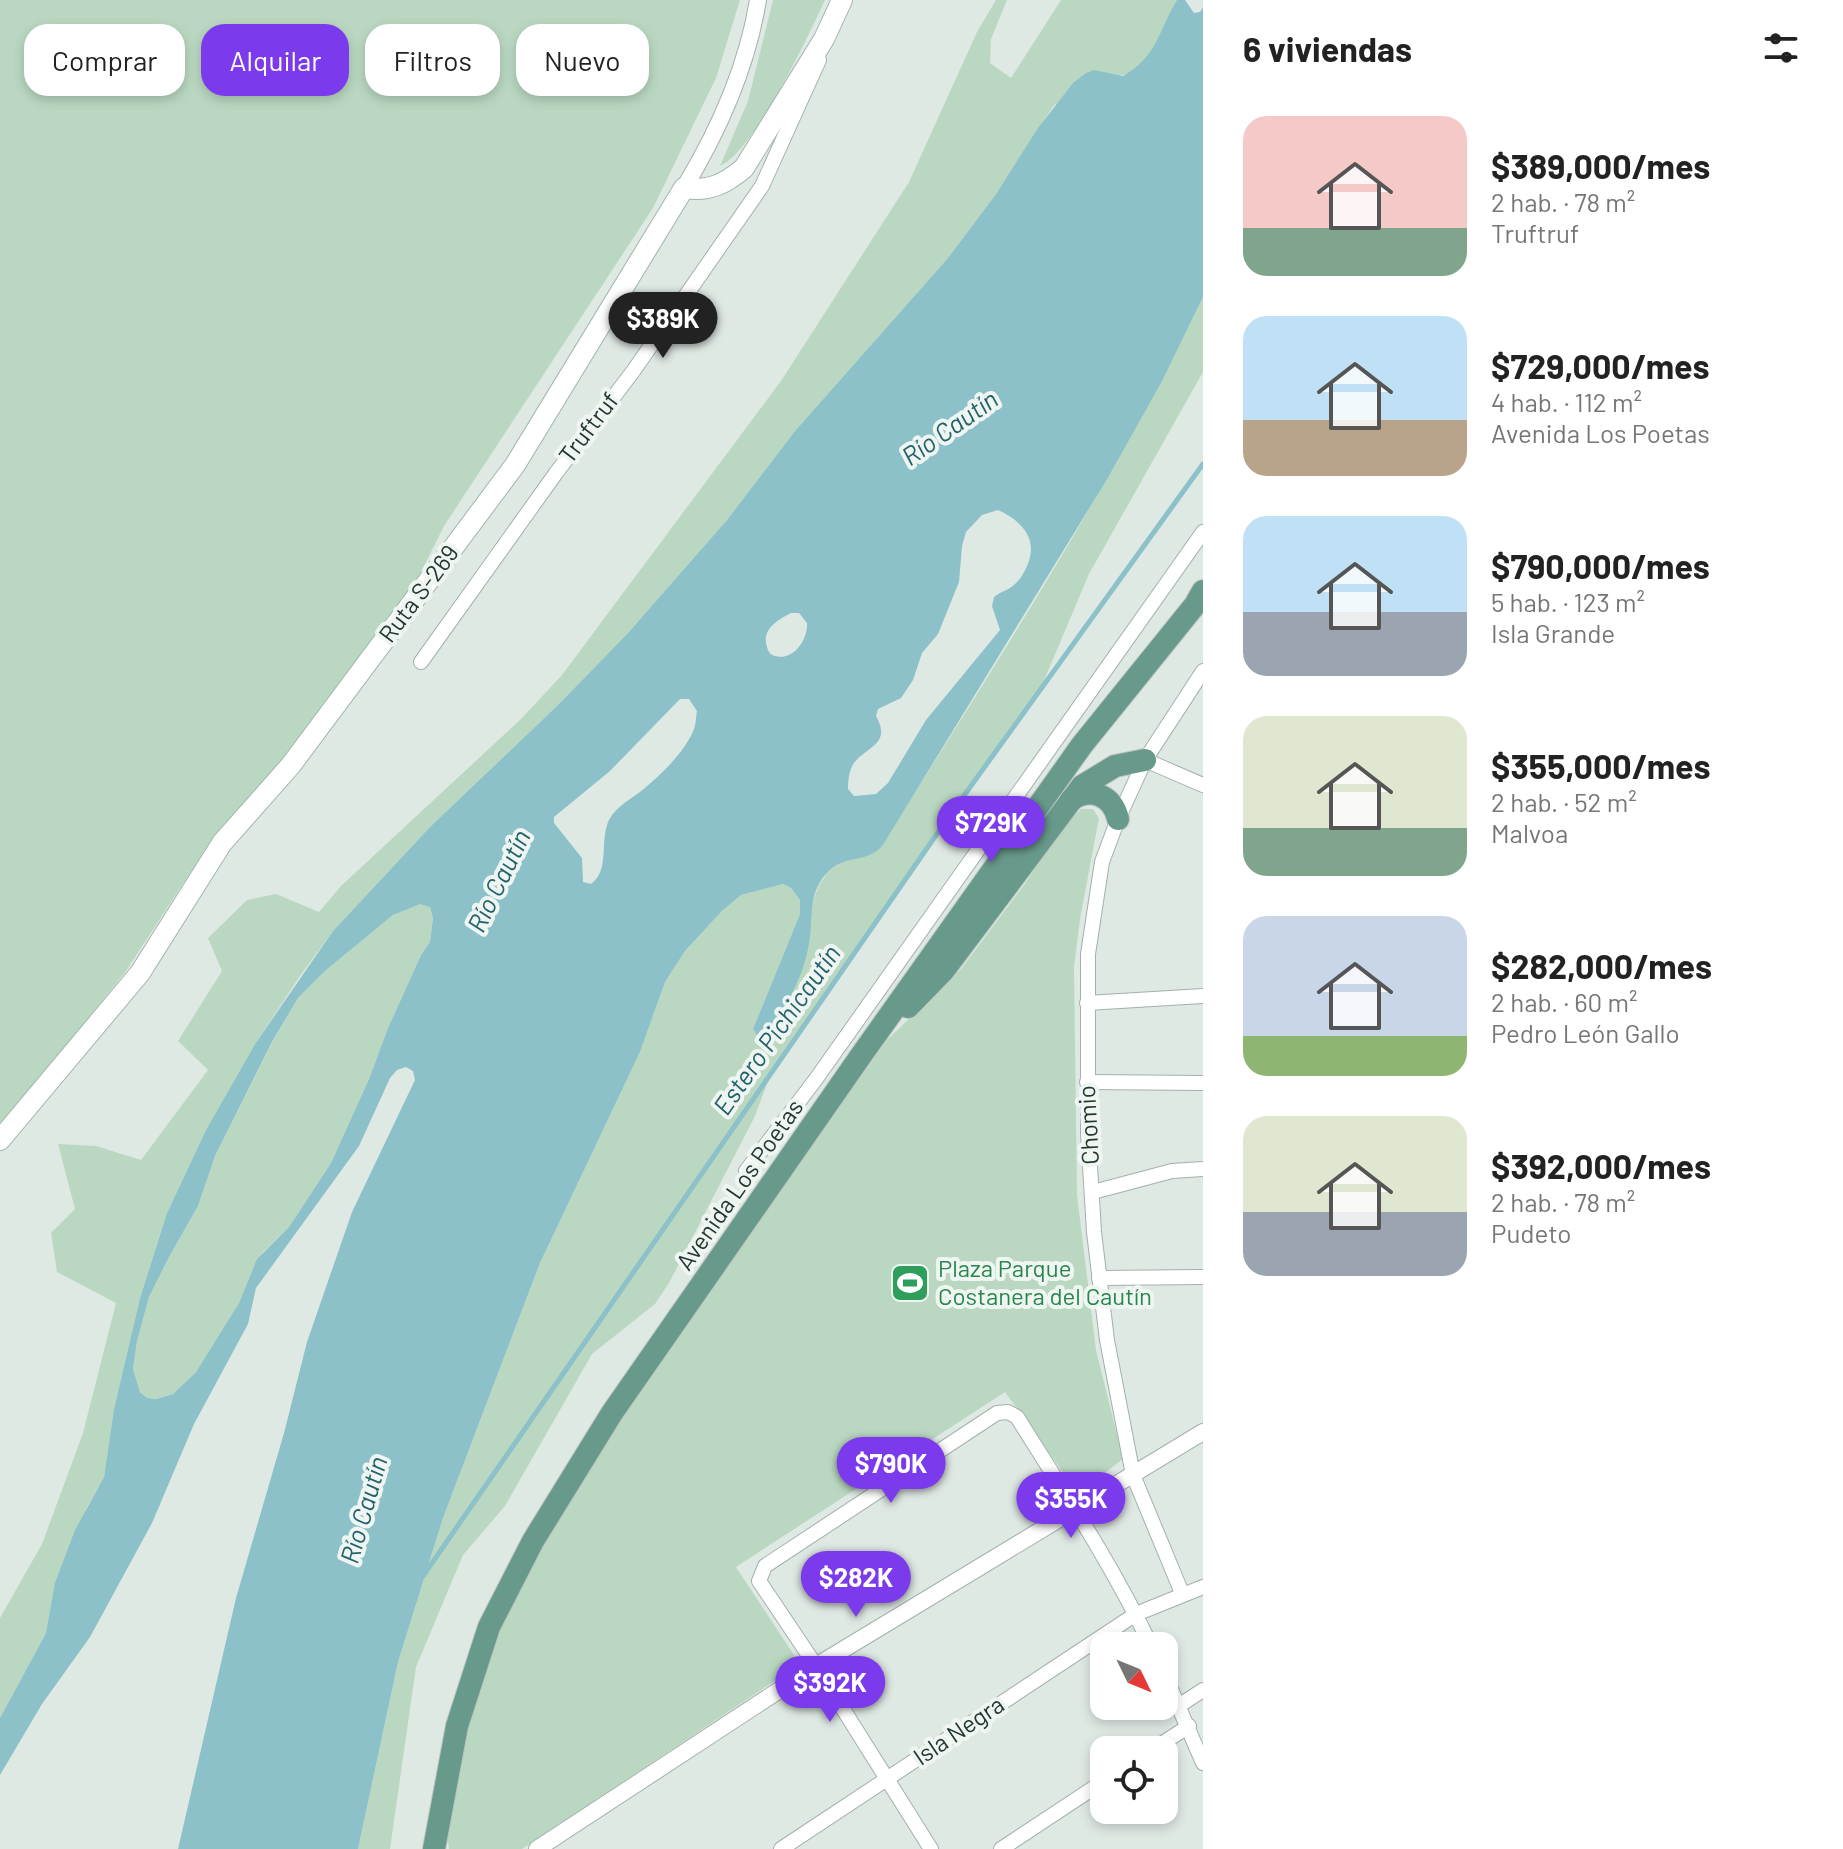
<!DOCTYPE html>
<html lang="es">
<meta charset="utf-8">
<style>
:root{--surface:#fff;--page:#f6f6f6;--text:#222;--muted:#767676;--accent:#7c3aed}
body{margin:0;font-family:Barlow,sans-serif;background:var(--page);color:var(--text);height:100vh;display:flex;flex-direction:column;font-size:30px;white-space:nowrap}
*{box-sizing:border-box;margin:0}
p{font-size:26px;color:var(--muted)}
.icon{flex:none;width:44px;height:44px;fill:none;stroke:currentColor;stroke-width:2;stroke-linecap:round;stroke-linejoin:round}
.map{position:relative;flex:1;overflow:hidden}
.details{display:flex;flex-direction:column;background:var(--surface);width:640px}
.details>*{flex:none}
.banner{position:absolute;left:24px;top:24px;width:760px;height:72px;display:flex;gap:16px}
.needle{width:52px;rotate:133deg}
.controls{position:absolute;left:1090px;top:1632px;display:grid;gap:16px}
.controls a{display:grid;place-items:center;width:88px;height:88px;border-radius:16px;background:var(--surface);box-shadow:0 4px 12px #0003;font-size:40px}
.price{position:absolute;translate:-50% -68px;padding:0 18px;border-radius:28px;background:var(--accent);color:#fff;font-size:26px;line-height:52px;filter:drop-shadow(0 2px 4px #0008)}
.price::after{content:'';position:absolute;left:50%;top:48px;width:24px;height:18px;margin-left:-12px;background:inherit;clip-path:polygon(0 0,100% 0,50% 100%)}
.price.on{background:#222;color:#fff}
ul{padding:0;list-style:none}
li{display:flex;align-items:center;gap:24px;height:200px;padding:0 40px}
li span{display:grid;place-items:center;flex:none;width:224px;height:160px;border-radius:24px;color:#555}
li>.icon{margin-inline-start:auto}
span .icon{width:96px;height:96px;fill:#fffc;stroke-width:1}
li b{font-size:34px}
h2{display:flex;justify-content:space-between;align-items:center;height:96px;padding:0 40px;font-size:34px}
.chip{padding:0 28px;border-radius:24px;background:var(--surface);box-shadow:0 4px 12px #0003;font-size:28px;line-height:72px}
.chip.on{background:var(--accent);color:#fff}
main{display:flex;flex:1;min-height:0}
.map>svg:first-child{display:block}
.green{fill:#bad8c1}
.water{fill:#8cc1c9;fill-rule:evenodd}
.lines{fill:none;stroke-linecap:round;stroke-linejoin:round}
.stream{stroke:#8cc1c9;stroke-width:5}
.minor-casing{stroke:#a3b0ab;stroke-width:16}
.tertiary-casing{stroke:#a3b0ab;stroke-width:18}
.secondary-casing{stroke:#a0b3ac;stroke-width:22}
.primary-casing{stroke:#bdc3c1;stroke-width:24}
.minor{stroke:#fff;stroke-width:14}
.tertiary{stroke:#fff;stroke-width:16}
.secondary{stroke:#fff;stroke-width:20}
.primary{stroke:#689a8c;stroke-width:22}
.labels{text-anchor:middle;stroke-width:8;stroke-linejoin:round;paint-order:stroke}
.street-label{font-size:24px;fill:#223731;stroke:#eff6f2}
.leisure-label{font-size:24px;fill:#27864d;stroke:#eff6f2;text-anchor:start}
.water-label{font-size:26px;font-style:italic;fill:#22626d;stroke:#eff6f2}
</style>
<main>
<div class="map">
<svg width="1203" height="1849" viewBox="0 0 1203 1849">
<rect width="100%" height="100%" fill="#dfe9e4"/>
<!-- green -->
<g class="green">
<path d="M0 0H740L716 78 653 208 444 526 414 586 290 751 214 836 126 971 0 1128Z"/>
<path d="M773 0H825C808 37 754 151 720 166L748 101Z"/>
<path d="M996 0H1007L991 39 990 63 1011 78 1061 0H1177C1164 22 1149 80 1115 75L1054 105 996 194 948 258 795 431 727 520 628 633 559 704 430 827 333 931 300 976 255 1044 206 1130 167 1213 140 1298 114 1409 104 1477 86 1509 46 1633 0 1718V1618L42 1544 83 1433 116 1303 57 1272 51 1233 75 1209 58 1144 96 1146 141 1160 208 1070 178 1041 222 971 208 938 247 900 276 894 319 912 341 886 521 719 562 675 781 381 909 182 977 32Z"/>
<path d="M1203 297V372L1089 574 1040 690 770 1076 755 1116 669 1283 655 1304 592 1354 505 1506 463 1555 416 1667 390 1849H358L398 1662 443 1518 540 1263 640 1052 665 982 685 951 722 911 741 895 783 884 791 888 800 900V914L753 1029 812 909C816 884 828 865 853 858 864 855 874 853 882 845 995 665 1110 488 1203 297Z"/>
<path d="M1081 809H1093L1099 818 1080 919 1074 968 1077 1195 1096 1350 1123 1459 1078 1493 1005 1392 736 1567 800 1664 522 1849H449L445 1821 466 1729 501 1624 540 1544 599 1442 887 1040 961 969 1024 885 1062 829Z"/>
<path d="M420 903 430 907 433 918 430 942 421 955 388 1028 369 1079 331 1163 289 1227 263 1252 253 1269 239 1303 196 1372 173 1394 156 1399 147 1398 140 1392 133 1370 137 1340 149 1297 169 1257 198 1206 215 1156 272 1043 298 998 325 971 393 915Z"/>
</g>
<!-- water -->
<path class="water" d="M1177 0H1185L1194 13 1200 12 1203 7V297L1161 383 1106 481 889 835C886 840 883 846 878 850 858 865 840 852 820 882 810 899 812 918 810 937 806 972 788 1005 767 1032L757 1035 753 1029 800 914V900L791 888 783 884 741 895 722 911 685 951 665 982 640 1052 540 1263 443 1518 398 1662 358 1849H178L236 1598 284 1433 307 1342 352 1212 415 1080 413 1071 406 1067 397 1070 390 1078 359 1146 256 1288 248 1324 194 1424 152 1523 90 1637 42 1704 0 1775V1718L46 1633 55 1583 75 1530 104 1477 114 1409 140 1298 167 1213 206 1130 255 1044 333 931 430 827 559 704 628 633 727 520 795 431 948 258 996 194 1038 128 1073 83 1086 73 1094 70 1123 76C1158 56 1158 31 1177 0ZM998 510C1022 521 1039 539 1027 566 1024 572 1021 579 1016 583 1010 590 1001 591 994 597L992 606 1000 630 926 720 888 783 876 794 854 796 848 789C848 781 849 770 854 763 867 746 892 744 876 716L878 709 901 698 913 680 922 653 938 634 959 582 962 546 966 532 982 515ZM791 613H799L807 623C808 639 794 661 775 656 770 655 768 651 767 647 761 629 778 620 791 613ZM680 699H689L697 711C696 716 696 724 694 729 686 750 663 773 646 787 635 797 621 803 612 815 597 835 612 869 591 884L583 882 582 858 554 823V817L610 771ZM420 904 430 907 433 918 430 942 421 955 388 1028 369 1079 331 1163 289 1227 257 1259 239 1303 196 1372 173 1394 156 1399 147 1398 140 1392 133 1369 137 1341 149 1297 169 1257 198 1206 215 1156 272 1042 298 998 325 971 393 915Z"/>
<g class="lines">
<!-- stream -->
<path class="stream" d="M423 1576 950 815 1203 464"/>
<defs>
<g id="minor">
<path d="M421 662 556 473 634 370 762 186 819 60"/>
<path d="M1145 760 1203 785"/>
<path d="M1087 1003 1203 996"/>
<path d="M1087 1082 1203 1083"/>
<path d="M746 1171 816 1079 1203 532"/>
<path d="M1093 1192 1172 1171 1203 1169"/>
<path d="M1099 1278 1203 1277"/>
<path d="M1182 1593 1133 1475 1107 1340 1094 1232 1088 1133V954L1102 862 1118 819 1145 760 1203 671"/>
<path d="M1164 1673 1203 1763"/>
<path d="M1180 1705 1203 1690"/>
<path d="M1152 1750 1189 1726"/>
<path d="M781 1849 1136 1614 1203 1587"/>
<path d="M931 1849 816 1666 759 1581 765 1566 997 1413 1008 1412 1017 1417C1064 1492 1113 1566 1151 1646"/>
<path d="M1001 1849 1104 1781"/>
</g>
<g id="tertiary">
<path d="M684 188C719 130 747 68 758 0"/>
<path d="M537 1849 816 1666 1203 1432"/>
</g>
<path id="secondary" d="M0 1140 140 973 222 843 291 765 515 465 684 188C709 192 725 184 744 168L824 39 842 0"/>
<g id="primary">
<path d="M1071 800C1091 786 1113 796 1118 819"/>
<path d="M908 1007 944 970 1082 786 1115 766 1145 760"/>
<path d="M434 1849 457 1726 489 1627 533 1541 612 1413 860 1057 1082 745 1195 605 1203 591"/>
</g>
</defs>
<!-- minor casing -->
<use href="#minor" class="minor-casing"/>
<!-- tertiary casing -->
<use href="#tertiary" class="tertiary-casing"/>
<!-- secondary casing -->
<use href="#secondary" class="secondary-casing"/>
<!-- primary casing -->
<use href="#primary" class="primary-casing"/>
<!-- minor -->
<use href="#minor" class="minor"/>
<!-- tertiary -->
<use href="#tertiary" class="tertiary"/>
<!-- secondary -->
<use href="#secondary" class="secondary"/>
<!-- primary -->
<use href="#primary" class="primary"/>
</g>
<!-- icons -->
<defs>
<symbol id="stadium-square" viewBox="-11 -11 22 22"><rect x="-9" y="-9" width="18" height="18" rx="4" fill="#2e9e5b" stroke="#eff6f2"/><path d="M0-5a6.5 5 0 1 0 0 10a6.5 5 0 1 0 0-10ZM-3.5-1.8h7v3.6h-7Z" fill="#fff"/></symbol>
</defs>
<g fill-rule="evenodd">
<use href="#stadium-square" x="888" y="1261" width="44" height="44"/>
</g>
<g class="labels">
<!-- street labels -->
<g class="street-label">
<text transform="translate(589 428) rotate(-53)" y="8">Truftruf</text>
<text transform="translate(419 594) rotate(-53)" y="8">Ruta S-269</text>
<text transform="translate(1089 1125) rotate(-93)" y="8">Chomio</text>
<text transform="translate(740 1185) rotate(-55)" y="8">Avenida Los Poetas</text>
<text transform="translate(959 1731) rotate(-34)" y="8">Isla Negra</text>
</g>
<!-- leisure labels -->
<g class="leisure-label">
<text x="938" y="1277">Plaza Parque<tspan x="938" dy="28">Costanera del Cautín</tspan></text>
</g>
<!-- water labels -->
<g class="water-label">
<text transform="translate(950 428) rotate(-35)" y="9">Río Cautín</text>
<text transform="translate(499 881) rotate(-64)" y="9">Río Cautín</text>
<text transform="translate(777 1030) rotate(-55)" y="9">Estero Pichicautín</text>
<text transform="translate(364 1510) rotate(-74)" y="9">Río Cautín</text>
</g>
</g>
</svg>
<div class="controls">
<a><svg class="needle" viewBox="-14 -14 28 28"><path d="M0-13l5 13h-10z" fill="#e53935"/><path d="M0 13l5-13h-10z" fill="#767676"/></svg></a>
<a><svg class="icon" aria-label="locate" viewBox="0 0 24 24"><circle cx="12" cy="12" r="6"/><path d="M12 2v4M12 18v4M2 12h4M18 12h4"/></svg></a>
</div>
<b class="price on" style="left:663px;top:360px">$389K</b>
<b class="price" style="left:991px;top:864px">$729K</b>
<b class="price" style="left:891px;top:1505px">$790K</b>
<b class="price" style="left:1071px;top:1540px">$355K</b>
<b class="price" style="left:856px;top:1619px">$282K</b>
<b class="price" style="left:830px;top:1724px">$392K</b>
<div class="banner">
<a class="chip">Comprar</a>
<a class="chip on">Alquilar</a>
<a class="chip">Filtros</a>
<a class="chip">Nuevo</a>
</div>
</div>
<section class="details">
<h2>6 viviendas<svg class="icon" aria-label="filters" viewBox="0 0 24 24"><path d="M4 7h16M4 17h16"/><circle cx="9" cy="7" r="2"/><circle cx="15" cy="17" r="2"/></svg></h2>
<ul>
<li><span style="background:linear-gradient(#f6c9c9 70%,#7fa58c 0)"><svg class="icon" aria-label="home" viewBox="0 0 24 24"><path d="M3 11l9-7 9 7M6 9v11h12V9"/></svg></span><div><b>$389,000/mes</b><p>2 hab. · 78 m²</p><p>Truftruf</p></div></li>
<li><span style="background:linear-gradient(#bfe0f5 65%,#b9a48a 0)"><svg class="icon" aria-label="home" viewBox="0 0 24 24"><path d="M3 11l9-7 9 7M6 9v11h12V9"/></svg></span><div><b>$729,000/mes</b><p>4 hab. · 112 m²</p><p>Avenida Los Poetas</p></div></li>
<li><span style="background:linear-gradient(#bfe0f5 60%,#9aa5b1 0)"><svg class="icon" aria-label="home" viewBox="0 0 24 24"><path d="M3 11l9-7 9 7M6 9v11h12V9"/></svg></span><div><b>$790,000/mes</b><p>5 hab. · 123 m²</p><p>Isla Grande</p></div></li>
<li><span style="background:linear-gradient(#dfe7d0 70%,#7fa58c 0)"><svg class="icon" aria-label="home" viewBox="0 0 24 24"><path d="M3 11l9-7 9 7M6 9v11h12V9"/></svg></span><div><b>$355,000/mes</b><p>2 hab. · 52 m²</p><p>Malvoa</p></div></li>
<li><span style="background:linear-gradient(#c9d6e8 75%,#8fb573 0)"><svg class="icon" aria-label="home" viewBox="0 0 24 24"><path d="M3 11l9-7 9 7M6 9v11h12V9"/></svg></span><div><b>$282,000/mes</b><p>2 hab. · 60 m²</p><p>Pedro León Gallo</p></div></li>
<li><span style="background:linear-gradient(#dfe7d0 60%,#9aa5b1 0)"><svg class="icon" aria-label="home" viewBox="0 0 24 24"><path d="M3 11l9-7 9 7M6 9v11h12V9"/></svg></span><div><b>$392,000/mes</b><p>2 hab. · 78 m²</p><p>Pudeto</p></div></li>
</ul>
</section>
</main>
